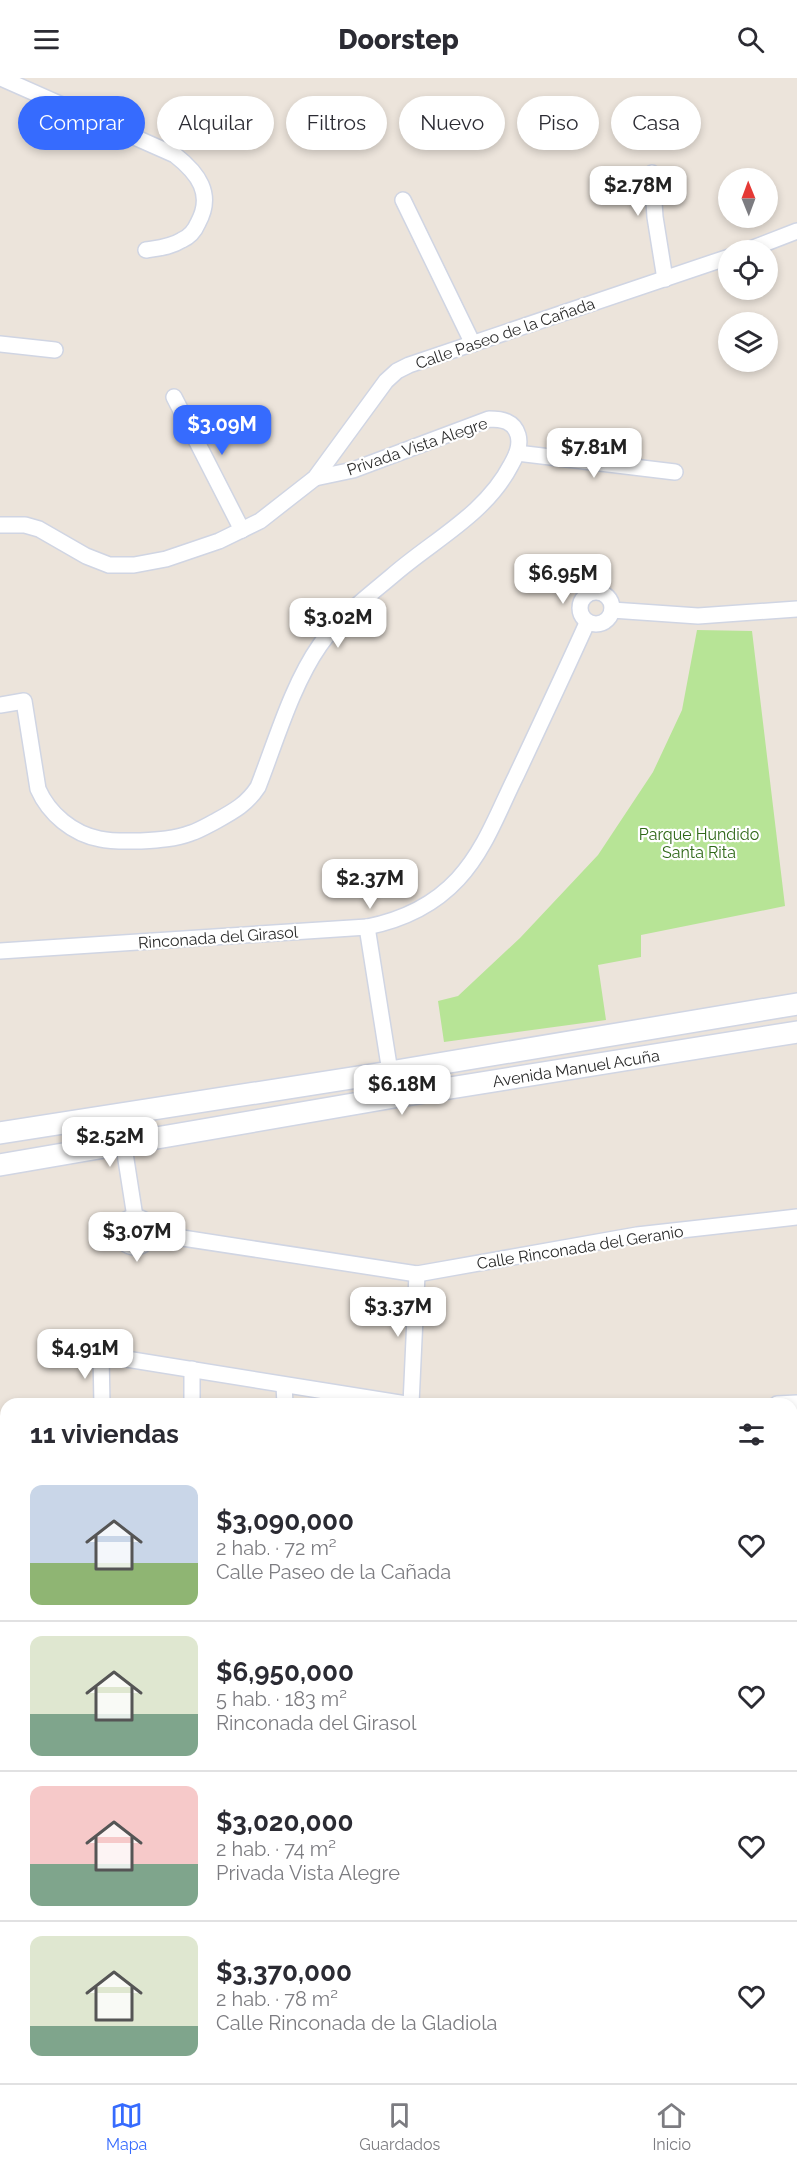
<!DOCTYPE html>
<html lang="es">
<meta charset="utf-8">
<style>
:root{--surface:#fff;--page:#f2f2f3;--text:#2b2b33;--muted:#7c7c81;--line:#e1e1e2;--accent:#366bfe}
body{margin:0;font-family:Raleway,sans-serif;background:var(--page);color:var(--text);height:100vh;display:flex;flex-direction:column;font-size:22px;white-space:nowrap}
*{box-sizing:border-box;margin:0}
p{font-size:20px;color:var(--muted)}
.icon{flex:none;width:33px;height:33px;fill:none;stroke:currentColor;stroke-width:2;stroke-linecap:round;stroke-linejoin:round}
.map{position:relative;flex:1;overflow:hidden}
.drawer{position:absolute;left:0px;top:1320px;width:798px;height:686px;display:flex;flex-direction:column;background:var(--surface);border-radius:18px 18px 0 0;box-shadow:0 3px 9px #0003}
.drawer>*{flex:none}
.guide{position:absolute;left:18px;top:18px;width:762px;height:54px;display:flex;gap:12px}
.needle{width:39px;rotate:359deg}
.controls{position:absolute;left:718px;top:90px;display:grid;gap:12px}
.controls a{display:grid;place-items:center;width:60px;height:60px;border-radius:50%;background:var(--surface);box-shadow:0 3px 9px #0003;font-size:30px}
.price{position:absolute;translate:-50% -51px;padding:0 14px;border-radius:12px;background:#fff;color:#222;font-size:20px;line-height:39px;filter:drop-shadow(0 2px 3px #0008)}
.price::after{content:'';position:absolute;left:50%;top:36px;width:18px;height:14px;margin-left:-9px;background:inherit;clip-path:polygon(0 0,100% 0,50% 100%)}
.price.selected{background:var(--accent);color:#fff}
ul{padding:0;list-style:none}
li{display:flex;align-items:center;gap:18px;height:150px;padding:0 30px}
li+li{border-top:2px solid var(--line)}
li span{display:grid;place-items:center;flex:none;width:168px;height:120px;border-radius:12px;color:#555}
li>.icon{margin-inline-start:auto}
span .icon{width:72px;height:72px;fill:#fffc;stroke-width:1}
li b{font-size:26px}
h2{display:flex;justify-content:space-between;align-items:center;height:72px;padding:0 30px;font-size:26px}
.pill{padding:0 21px;border-radius:27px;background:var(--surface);box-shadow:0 3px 9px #0003;font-size:21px;line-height:54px}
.pill.selected{background:var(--accent);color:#fff}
header{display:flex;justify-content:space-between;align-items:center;height:78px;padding:0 30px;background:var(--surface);font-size:27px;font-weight:800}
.menu{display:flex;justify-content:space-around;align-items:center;height:84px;border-top:2px solid var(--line);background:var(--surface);font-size:16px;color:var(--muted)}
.menu a{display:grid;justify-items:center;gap:3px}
.menu .selected{color:var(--accent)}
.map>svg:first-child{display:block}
.green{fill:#b7e496}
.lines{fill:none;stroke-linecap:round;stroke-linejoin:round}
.street-casing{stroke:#d0d5e3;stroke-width:18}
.secondary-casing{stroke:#d0d5e3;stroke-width:24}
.street{stroke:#fff;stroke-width:15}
.secondary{stroke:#fff;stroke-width:21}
.labels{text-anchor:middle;stroke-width:4.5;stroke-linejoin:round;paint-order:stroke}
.street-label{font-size:16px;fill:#2a2a2a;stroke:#fff}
.park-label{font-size:16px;fill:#2f6818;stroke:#fff}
</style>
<header><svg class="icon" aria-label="menu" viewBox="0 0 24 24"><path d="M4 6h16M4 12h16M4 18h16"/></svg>Doorstep<svg class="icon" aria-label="search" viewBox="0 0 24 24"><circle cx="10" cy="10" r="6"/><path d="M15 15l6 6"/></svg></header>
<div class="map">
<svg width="797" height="2005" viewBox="0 0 797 2005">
<rect width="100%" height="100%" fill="#ece4db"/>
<!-- green -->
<path class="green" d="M697 552 752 553 785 828 641 857V879L598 887 606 942 444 964 438 923 458 918 520 860 598 777 653 694 682 632Z"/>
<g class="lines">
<defs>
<g id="street">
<path d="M1 0 175 77C198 95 214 116 198 145 195 152 189 159 182 162 171 169 158 170 146 172"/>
<path d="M652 95 655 139 665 201"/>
<path d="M403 122 473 266"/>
<path d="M748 172 797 153"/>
<path d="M0 266 55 272"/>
<path d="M174 319 242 452"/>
<path d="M517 375 675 394"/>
<path d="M0 447H25L39 451 86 478 109 487H134L166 481 219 463 260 443 315 400 386 303 397 293 409 287 729 179"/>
<circle cx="596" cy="530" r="16"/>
<path d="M612 532 698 538 797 531"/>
<path d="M0 627 24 623 38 711C49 736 73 756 100 761 113 764 128 763 141 763 158 762 175 761 191 755 200 752 208 747 216 743 234 733 247 726 258 709 276 663 292 607 320 567 338 541 367 519 392 498 433 462 485 437 511 387 516 378 521 368 518 357 514 343 502 341 489 341L353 392 315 400"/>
<path d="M367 849 394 1019"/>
<path d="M0 873 367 849C402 842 434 827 458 801 485 772 499 732 516 698 540 647 564 596 587 545"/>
<path d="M119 1037 135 1139"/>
<circle cx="135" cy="1154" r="15"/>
<path d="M150 1155 417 1196 637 1157 797 1139"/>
<path d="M58 1270 406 1326"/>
<path d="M101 1277 102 1326"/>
<path d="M192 1291V1326"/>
<path d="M284 1307 285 1326"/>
<path d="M411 1326 417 1196"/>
<path d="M777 1326 797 1325"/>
<path d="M792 1477 797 1476"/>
<path d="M792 1649 797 1648"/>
<path d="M0 1678H6"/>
<path d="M792 1831H797"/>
<path d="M114 2000V2005"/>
<path d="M206 2000V2005"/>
<path d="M296 2000V2005"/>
<path d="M356 2000V2005"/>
</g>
<g id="secondary">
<path d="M0 1055 390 994 797 926"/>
<path d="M0 1087 394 1019 797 954"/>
</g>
</defs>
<!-- street casing -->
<use href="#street" class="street-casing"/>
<!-- secondary casing -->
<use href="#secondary" class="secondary-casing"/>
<!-- street -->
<use href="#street" class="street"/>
<!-- secondary -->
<use href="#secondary" class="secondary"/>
</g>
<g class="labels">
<!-- street labels -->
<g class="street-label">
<text transform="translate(505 255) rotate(-19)" y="6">Calle Paseo de la Cañada</text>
<text transform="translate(417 368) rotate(-19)" y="6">Privada Vista Alegre</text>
<text transform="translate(218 859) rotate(-4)" y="6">Rinconada del Girasol</text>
<text transform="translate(576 990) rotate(-9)" y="6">Avenida Manuel Acuña</text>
<text transform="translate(580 1169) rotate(-9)" y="6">Calle Rinconada del Geranio</text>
</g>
<!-- park labels -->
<g class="park-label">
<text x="699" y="762">Parque Hundido<tspan x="699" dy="18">Santa Rita</tspan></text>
</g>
</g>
</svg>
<div class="controls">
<a><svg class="needle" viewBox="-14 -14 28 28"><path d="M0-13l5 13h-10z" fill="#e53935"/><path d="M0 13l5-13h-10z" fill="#7c7c81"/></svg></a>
<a><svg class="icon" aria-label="locate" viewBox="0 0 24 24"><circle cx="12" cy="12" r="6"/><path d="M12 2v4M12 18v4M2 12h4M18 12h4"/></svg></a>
<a><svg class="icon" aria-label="layers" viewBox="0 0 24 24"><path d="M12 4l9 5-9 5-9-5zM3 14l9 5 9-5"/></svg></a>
</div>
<b class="price" style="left:638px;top:139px">$2.78M</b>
<b class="price selected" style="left:222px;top:378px">$3.09M</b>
<b class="price" style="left:594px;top:401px">$7.81M</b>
<b class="price" style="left:563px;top:527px">$6.95M</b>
<b class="price" style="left:338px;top:571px">$3.02M</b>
<b class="price" style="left:370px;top:832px">$2.37M</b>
<b class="price" style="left:402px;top:1038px">$6.18M</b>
<b class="price" style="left:110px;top:1090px">$2.52M</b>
<b class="price" style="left:137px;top:1185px">$3.07M</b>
<b class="price" style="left:398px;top:1260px">$3.37M</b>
<b class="price" style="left:85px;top:1302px">$4.91M</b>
<div class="guide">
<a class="pill selected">Comprar</a>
<a class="pill">Alquilar</a>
<a class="pill">Filtros</a>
<a class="pill">Nuevo</a>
<a class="pill">Piso</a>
<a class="pill">Casa</a>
</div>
<section class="drawer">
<h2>11 viviendas<svg class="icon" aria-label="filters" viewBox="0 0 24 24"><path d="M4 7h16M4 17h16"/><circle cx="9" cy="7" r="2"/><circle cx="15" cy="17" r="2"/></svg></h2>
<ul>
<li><span style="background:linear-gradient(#c9d6e8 65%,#8fb573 0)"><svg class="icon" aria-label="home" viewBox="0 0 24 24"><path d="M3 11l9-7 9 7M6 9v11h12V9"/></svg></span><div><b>$3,090,000</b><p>2 hab. · 72 m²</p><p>Calle Paseo de la Cañada</p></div><svg class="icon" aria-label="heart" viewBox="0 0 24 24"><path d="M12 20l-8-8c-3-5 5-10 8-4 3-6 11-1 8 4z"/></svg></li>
<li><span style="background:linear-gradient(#dfe7d0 65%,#7fa58c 0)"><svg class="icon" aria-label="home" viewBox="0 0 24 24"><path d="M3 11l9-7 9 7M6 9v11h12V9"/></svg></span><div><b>$6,950,000</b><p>5 hab. · 183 m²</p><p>Rinconada del Girasol</p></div><svg class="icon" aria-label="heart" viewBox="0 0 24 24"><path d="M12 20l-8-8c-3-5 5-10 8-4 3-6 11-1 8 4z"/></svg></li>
<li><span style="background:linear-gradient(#f6c9c9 65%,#7fa58c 0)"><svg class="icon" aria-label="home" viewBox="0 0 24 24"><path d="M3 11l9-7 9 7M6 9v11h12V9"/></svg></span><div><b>$3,020,000</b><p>2 hab. · 74 m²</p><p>Privada Vista Alegre</p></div><svg class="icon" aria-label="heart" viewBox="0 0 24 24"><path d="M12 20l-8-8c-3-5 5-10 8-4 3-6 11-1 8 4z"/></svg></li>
<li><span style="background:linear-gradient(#dfe7d0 75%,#7fa58c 0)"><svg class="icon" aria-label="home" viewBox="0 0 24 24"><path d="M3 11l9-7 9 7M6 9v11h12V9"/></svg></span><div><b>$3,370,000</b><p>2 hab. · 78 m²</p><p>Calle Rinconada de la Gladiola</p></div><svg class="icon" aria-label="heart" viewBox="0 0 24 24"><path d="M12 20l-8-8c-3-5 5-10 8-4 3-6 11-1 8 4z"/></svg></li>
</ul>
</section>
</div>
<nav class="menu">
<a class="selected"><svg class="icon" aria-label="map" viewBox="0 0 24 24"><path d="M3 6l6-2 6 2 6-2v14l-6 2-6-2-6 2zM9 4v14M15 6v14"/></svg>Mapa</a>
<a><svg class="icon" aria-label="saved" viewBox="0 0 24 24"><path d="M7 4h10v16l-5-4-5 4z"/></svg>Guardados</a>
<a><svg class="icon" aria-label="home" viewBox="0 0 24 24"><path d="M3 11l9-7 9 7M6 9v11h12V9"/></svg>Inicio</a>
</nav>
